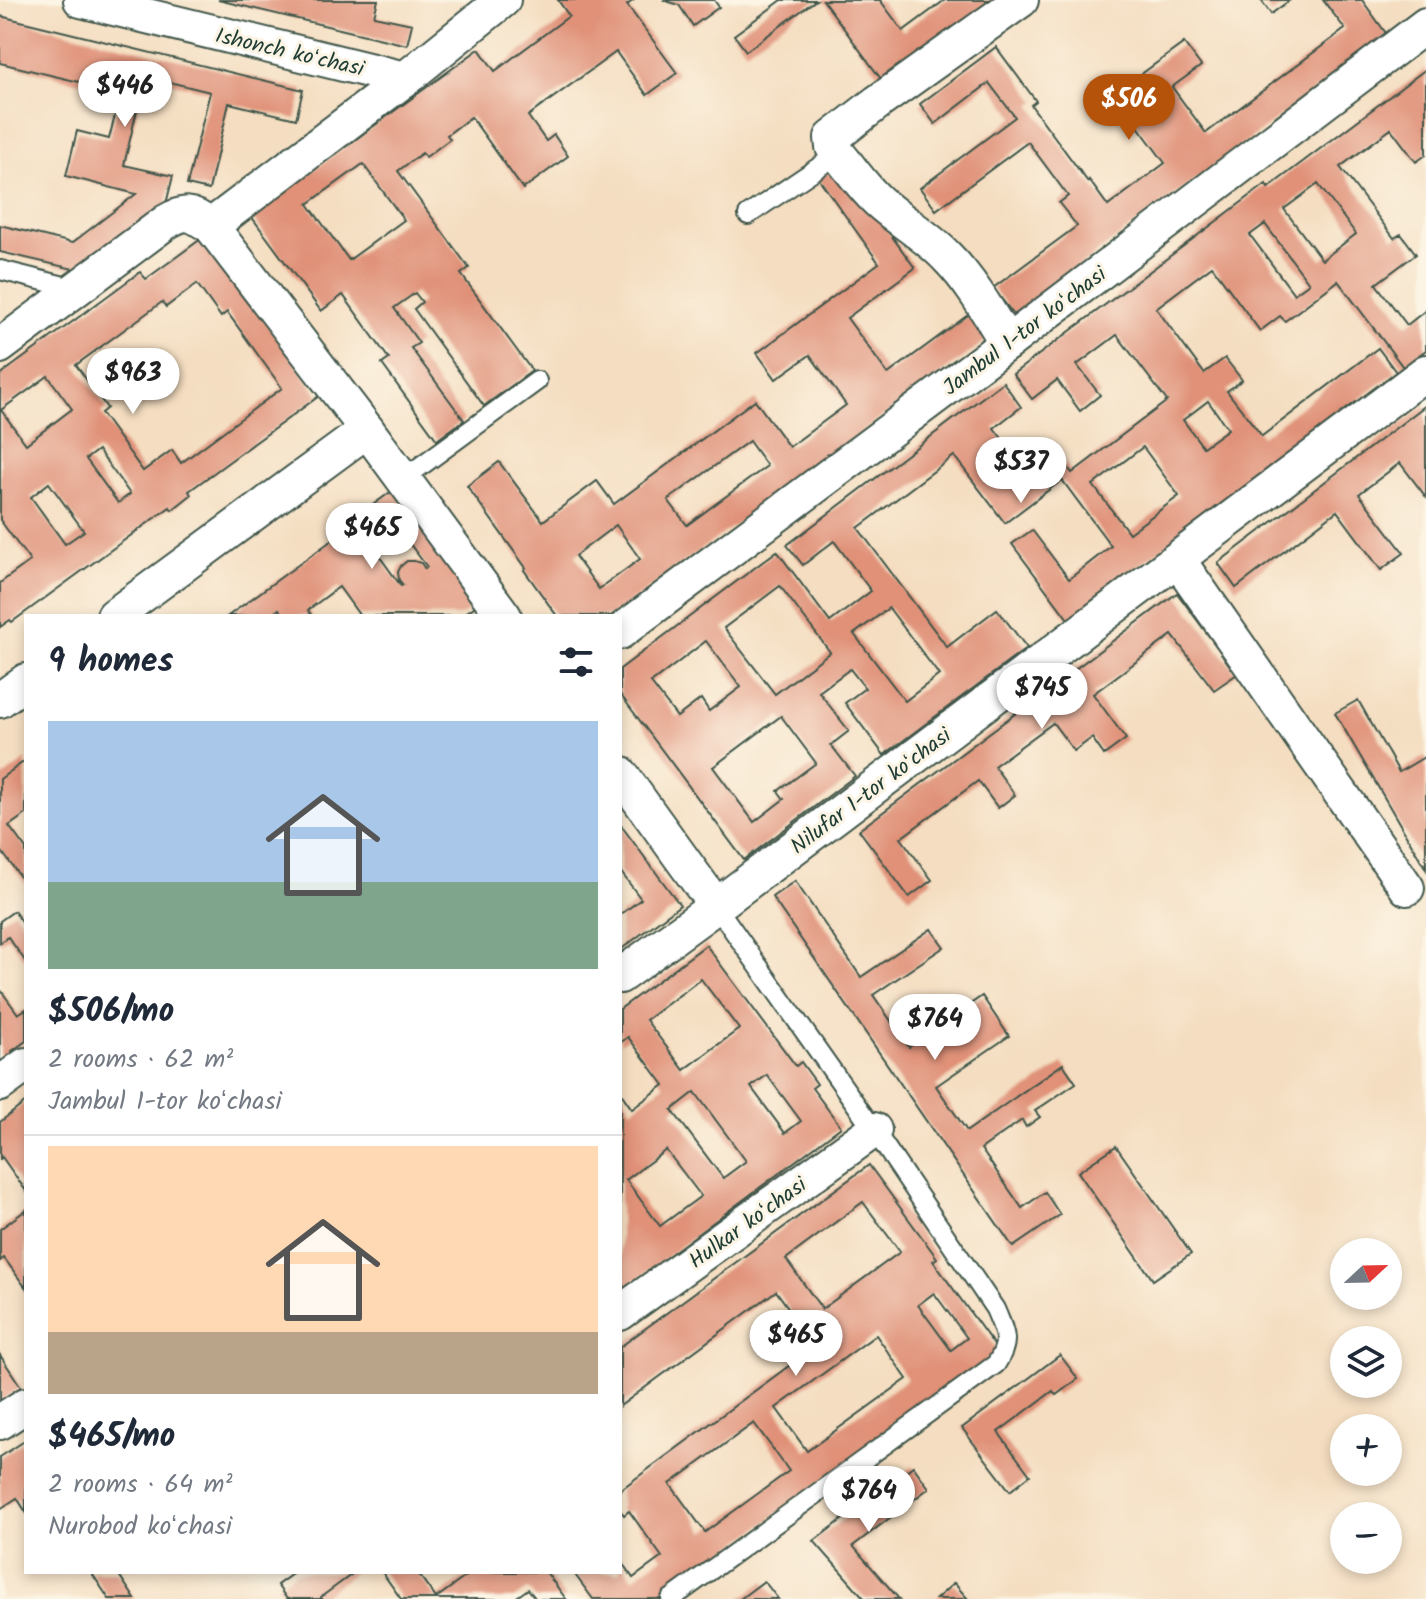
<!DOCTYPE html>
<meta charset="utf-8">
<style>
:root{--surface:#fff;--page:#f2f2f3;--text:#1f2937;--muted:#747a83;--line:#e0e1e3;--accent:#b45309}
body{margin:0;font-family:Kalam,sans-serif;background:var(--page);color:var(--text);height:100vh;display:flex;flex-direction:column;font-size:30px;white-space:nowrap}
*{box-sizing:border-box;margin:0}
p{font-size:26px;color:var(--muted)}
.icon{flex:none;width:44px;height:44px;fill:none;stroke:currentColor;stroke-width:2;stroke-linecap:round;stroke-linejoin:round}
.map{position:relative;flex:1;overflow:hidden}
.details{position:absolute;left:24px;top:614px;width:598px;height:960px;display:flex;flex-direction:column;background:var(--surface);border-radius:0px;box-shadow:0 4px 12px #0003}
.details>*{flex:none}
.needle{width:52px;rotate:68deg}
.buttons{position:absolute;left:1330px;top:1238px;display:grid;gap:16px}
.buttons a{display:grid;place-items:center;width:72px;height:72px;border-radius:50%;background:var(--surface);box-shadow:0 4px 12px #0003;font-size:40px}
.price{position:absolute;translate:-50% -68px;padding:0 18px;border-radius:28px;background:#fff;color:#222;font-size:26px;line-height:52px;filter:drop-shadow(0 2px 4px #0008)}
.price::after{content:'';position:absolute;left:50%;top:48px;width:24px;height:18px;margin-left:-12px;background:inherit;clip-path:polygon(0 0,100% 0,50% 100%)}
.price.on{background:var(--accent);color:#fff}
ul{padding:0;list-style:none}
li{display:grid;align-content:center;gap:16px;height:424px;padding:0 24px}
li+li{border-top:2px solid var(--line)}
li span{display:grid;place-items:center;height:248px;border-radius:0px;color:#555}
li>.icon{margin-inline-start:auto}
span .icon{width:144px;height:144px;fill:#fffc;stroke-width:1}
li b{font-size:34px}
h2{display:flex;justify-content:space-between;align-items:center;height:96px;padding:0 24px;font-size:34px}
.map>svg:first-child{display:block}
.building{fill:#e09178;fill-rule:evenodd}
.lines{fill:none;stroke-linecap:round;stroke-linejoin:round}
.service-casing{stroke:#3f5549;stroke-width:22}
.minor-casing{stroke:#3f5549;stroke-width:38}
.service{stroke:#fff;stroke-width:18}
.minor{stroke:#fff;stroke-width:34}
.labels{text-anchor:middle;stroke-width:6;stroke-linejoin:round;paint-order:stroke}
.street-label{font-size:22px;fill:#1f3d34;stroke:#fcf5e5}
</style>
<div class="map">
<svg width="1426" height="1599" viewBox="0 0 1426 1599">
<rect width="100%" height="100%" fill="#fcf5e5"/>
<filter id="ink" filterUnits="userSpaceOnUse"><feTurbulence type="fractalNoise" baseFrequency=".0125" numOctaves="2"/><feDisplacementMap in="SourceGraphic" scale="16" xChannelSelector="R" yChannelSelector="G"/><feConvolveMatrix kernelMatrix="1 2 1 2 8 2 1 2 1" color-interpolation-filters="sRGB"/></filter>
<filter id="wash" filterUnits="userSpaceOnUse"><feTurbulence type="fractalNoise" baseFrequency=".006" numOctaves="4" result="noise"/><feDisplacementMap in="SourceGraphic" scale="32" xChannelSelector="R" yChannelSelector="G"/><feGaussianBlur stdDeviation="1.8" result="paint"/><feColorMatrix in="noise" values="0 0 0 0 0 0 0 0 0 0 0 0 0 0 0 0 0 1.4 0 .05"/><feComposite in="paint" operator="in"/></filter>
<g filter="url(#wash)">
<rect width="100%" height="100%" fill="#f4ddc0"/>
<g id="blocks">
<!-- building -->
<g class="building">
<path d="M218 0H378L374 16 412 24 407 45Z"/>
<path d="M558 0H634L627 5 677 73 647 95 616 52 528 116 546 141 554 135 568 156 523 189 471 117 447 135 450 139 426 157 422 153 398 171 469 268 461 274 532 371 484 406 414 309 422 302 415 293 394 308 419 343 411 348 464 420 437 440 382 364 389 359 343 295 321 311 251 216 479 49 495 71 569 16ZM363 164 404 220 349 260 308 204Z"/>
<path d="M663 0H714L719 7 693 26 679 5Z"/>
<path d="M782 0H816L746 51 734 35Z"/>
<path d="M823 0H880L903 31 945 0H997L884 83Z"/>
<path d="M1261 0H1290L1271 14Z"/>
<path d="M1323 0H1362L1388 36 1014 315 993 288 1077 226 1059 203 1068 196 1028 142 936 210 920 188 1015 117 989 83 935 124 920 104 996 47 1036 101 1031 105 1088 182 1089 180 1108 206 1165 163 1114 94 1184 43 1201 66 1172 87 1206 133 1345 29Z"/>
<path d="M0 16 303 90 296 119 229 103 209 190 187 185 210 92 145 76 124 165 173 176 165 208 82 271 0 252V225L72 243 136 194 66 176 77 131 109 139 121 92 0 63Z"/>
<path d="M1426 69V155L1416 162 1391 129 1340 167 1394 238 1401 234 1416 254 1376 284 1407 325 1426 310V350L1403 367 1338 281 1285 321 1280 316 1260 331 1212 266 1156 308 1204 373 1225 358 1242 380 1227 391 1262 436 1378 348 1396 372 1068 619 1012 544 1032 530 1069 579 1111 546 1062 480 1005 523 954 456 858 528 947 647 997 609 1027 648 884 755 845 703 865 688 850 669 819 692 849 731 831 745 855 776 744 860 620 694V669L777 551 830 622 871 591 834 541 803 565 787 545 1003 382 1021 407 994 428 1026 470 1054 448 1072 473 1167 401 1117 335 1077 365 1100 395 1080 411 1057 380 1032 399 1013 374 1266 184 1268 188ZM1318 184 1356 234 1322 260 1284 209ZM1265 224 1309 283 1294 294 1250 235ZM1208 401 1228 429 1203 447 1183 420ZM1143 447 1179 496 1129 533 1093 485ZM780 586 830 652 775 694 724 628ZM889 608 939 675 905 701 854 634ZM706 641 741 687 709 711 701 699 677 717 651 683ZM781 716 816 763 778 791 784 799 754 822 713 767Z"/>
<path d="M839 164 915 268 847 318 888 374 979 307 998 332 611 616H557L524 570 526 568 467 486 499 462 543 521 597 481 614 504 755 400 789 447 846 405 810 355 776 379 757 353 879 263 819 179ZM749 441 767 466 687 525 668 500ZM616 525 640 559 599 589 575 556Z"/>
<path d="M201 239 245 299 248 297 319 396 189 491 191 495 172 510 170 507 12 622 10 620 0 627V583L30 561 0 520V375L140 272 146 279ZM197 284 221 317 227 312 282 388 181 463 172 450 143 471 101 413 107 408 76 365 162 302 166 307ZM48 376 72 409 26 444 1 410ZM98 450 130 494 118 503 86 459ZM49 483 84 531 65 544 31 497Z"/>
<path d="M1426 405V497L1400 463 1359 494 1404 553 1381 570 1337 511 1236 588 1218 563Z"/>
<path d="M396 488 477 605 461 616H360L339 587 308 610 312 616H284L279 609 270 616H228L335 538 332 535ZM397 527 427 567 425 569 421 563 414 561H407L401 566 398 572 399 580 403 585 401 586 372 546Z"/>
<path d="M1177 593 1237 674 1214 690 1172 635 1093 694 1126 739 1104 755 1092 738 1074 751 1053 723 994 766 1015 795 998 808 978 781 901 838 932 880 909 897 859 830Z"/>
<path d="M1358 700 1399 772 1426 756V869L1335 713Z"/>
<path d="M26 760V814L9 826 26 849V885L0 849V779Z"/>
<path d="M620 824 680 905 620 950V915L641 899 620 871Z"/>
<path d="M795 881 861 977 931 929 944 947 873 995 909 1047 982 996 992 1011 1009 1036 936 1086 967 1131 1063 1064 1076 1083 1035 1111 1040 1117 1026 1127 1022 1120 981 1149 1022 1208 1045 1192 1060 1215 1013 1247 772 897Z"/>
<path d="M14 911 26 928V962L8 937 0 943V921Z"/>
<path d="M706 945 796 1066 801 1062 817 1084 812 1088 841 1127 620 1292V1092L632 1109 664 1085 628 1037 620 1043V1009ZM701 979 739 1029 684 1070 646 1020ZM767 1075 801 1121 785 1133 751 1087ZM695 1092 746 1161 723 1178 672 1110ZM666 1150 701 1196 660 1226 626 1180Z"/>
<path d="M0 989 18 1014 26 1009V1041L12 1051 14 1054 0 1064Z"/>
<path d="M26 1102V1191L2 1157 0 1159V1122Z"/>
<path d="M1116 1146 1191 1254 1153 1280 1078 1172Z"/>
<path d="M869 1165 937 1258 933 1261 999 1352 661 1599H593L573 1572H620V1560L633 1578 662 1557 629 1511 624 1515 620 1510V1490L816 1346 776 1291 620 1406V1347ZM863 1202 900 1252 822 1309 786 1259ZM934 1293 967 1338 951 1350 918 1305ZM876 1335 907 1379 807 1451 776 1408ZM754 1423 789 1471 705 1532 670 1484Z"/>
<path d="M26 1210V1288L4 1258 0 1261V1229Z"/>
<path d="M0 1355 21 1387 0 1401Z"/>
<path d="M1060 1355 1078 1379 1056 1395 1053 1391 998 1432 1030 1475 1010 1491 962 1428Z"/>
<path d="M26 1440V1512L17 1498 0 1509V1457Z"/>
<path d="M913 1466 929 1488 853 1546 899 1599H865L814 1541Z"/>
<path d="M91 1572H117L135 1599H109Z"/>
<path d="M295 1572H355L321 1597 322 1599H287L277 1585Z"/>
<path d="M382 1572H417L436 1598 472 1572H546L566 1599H536L528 1589 514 1599H401Z"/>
<path d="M764 1581 778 1599H740Z"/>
<path d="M954 1583 968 1599H936Z"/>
</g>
</g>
</g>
<g filter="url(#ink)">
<use href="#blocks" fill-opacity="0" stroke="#3f5549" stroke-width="2"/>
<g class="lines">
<defs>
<g id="service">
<path d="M748 215 838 154"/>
<path d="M0 270 76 289"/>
<path d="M403 479 537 381"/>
<path d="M671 1599 996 1364C1011 1341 1005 1333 995 1309L874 1130 716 906"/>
</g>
<g id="minor">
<path d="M81 0 405 79"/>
<path d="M211 226 405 79 503 0"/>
<path d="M1007 343C989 313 971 281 946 256 926 235 900 221 878 201 863 187 851 169 838 154L833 147 832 138 878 102 1021 0"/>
<path d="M0 346 166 222C188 209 191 214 211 226L367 430 504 616"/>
<path d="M1178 560 1407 888"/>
<path d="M114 616 367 430"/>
<path d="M620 632 1007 343 1426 25"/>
<path d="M0 700 26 681"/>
<path d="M620 773 716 906"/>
<path d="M620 976 716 906 1426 372"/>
<path d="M0 1084 26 1065"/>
<path d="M620 1313 874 1130"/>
<path d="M0 1422 26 1405"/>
</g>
</defs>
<!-- service casing -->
<use href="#service" class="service-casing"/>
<!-- minor casing -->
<use href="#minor" class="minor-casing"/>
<!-- service -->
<use href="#service" class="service"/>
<!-- minor -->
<use href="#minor" class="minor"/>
</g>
</g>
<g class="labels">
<!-- street labels -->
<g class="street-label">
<text transform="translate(290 51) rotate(13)" y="8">Ishonch koʻchasi</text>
<text transform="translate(1024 330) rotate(-37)" y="8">Jambul 1-tor koʻchasi</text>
<text transform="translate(870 790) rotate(-37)" y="8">Nilufar 1-tor koʻchasi</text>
<text transform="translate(747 1222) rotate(-36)" y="8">Hulkar koʻchasi</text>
</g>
</g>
</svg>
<div class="buttons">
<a><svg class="needle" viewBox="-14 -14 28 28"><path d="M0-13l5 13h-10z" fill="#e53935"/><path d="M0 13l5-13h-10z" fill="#747a83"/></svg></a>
<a><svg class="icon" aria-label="layers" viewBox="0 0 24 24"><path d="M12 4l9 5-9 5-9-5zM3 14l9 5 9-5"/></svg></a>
<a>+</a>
<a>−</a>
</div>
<b class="price" style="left:125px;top:129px">$446</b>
<b class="price on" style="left:1129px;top:142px">$506</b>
<b class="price" style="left:133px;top:416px">$963</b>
<b class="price" style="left:1021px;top:505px">$537</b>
<b class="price" style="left:372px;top:571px">$465</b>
<b class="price" style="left:1042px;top:731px">$745</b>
<b class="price" style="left:935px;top:1062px">$764</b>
<b class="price" style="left:796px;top:1378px">$465</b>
<b class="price" style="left:869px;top:1534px">$764</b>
<section class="details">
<h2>9 homes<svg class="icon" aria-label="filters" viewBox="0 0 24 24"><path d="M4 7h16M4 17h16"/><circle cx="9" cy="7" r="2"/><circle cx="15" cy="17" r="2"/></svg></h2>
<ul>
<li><span style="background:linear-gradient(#a9c7e8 65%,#7fa58c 0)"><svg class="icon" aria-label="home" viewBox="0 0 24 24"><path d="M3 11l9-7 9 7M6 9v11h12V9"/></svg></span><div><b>$506/mo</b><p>2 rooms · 62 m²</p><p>Jambul 1-tor koʻchasi</p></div></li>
<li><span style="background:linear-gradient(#ffd9b3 75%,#b9a48a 0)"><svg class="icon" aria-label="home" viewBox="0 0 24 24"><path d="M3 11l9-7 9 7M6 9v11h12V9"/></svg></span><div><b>$465/mo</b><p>2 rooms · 64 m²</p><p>Nurobod koʻchasi</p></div></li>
</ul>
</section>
</div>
